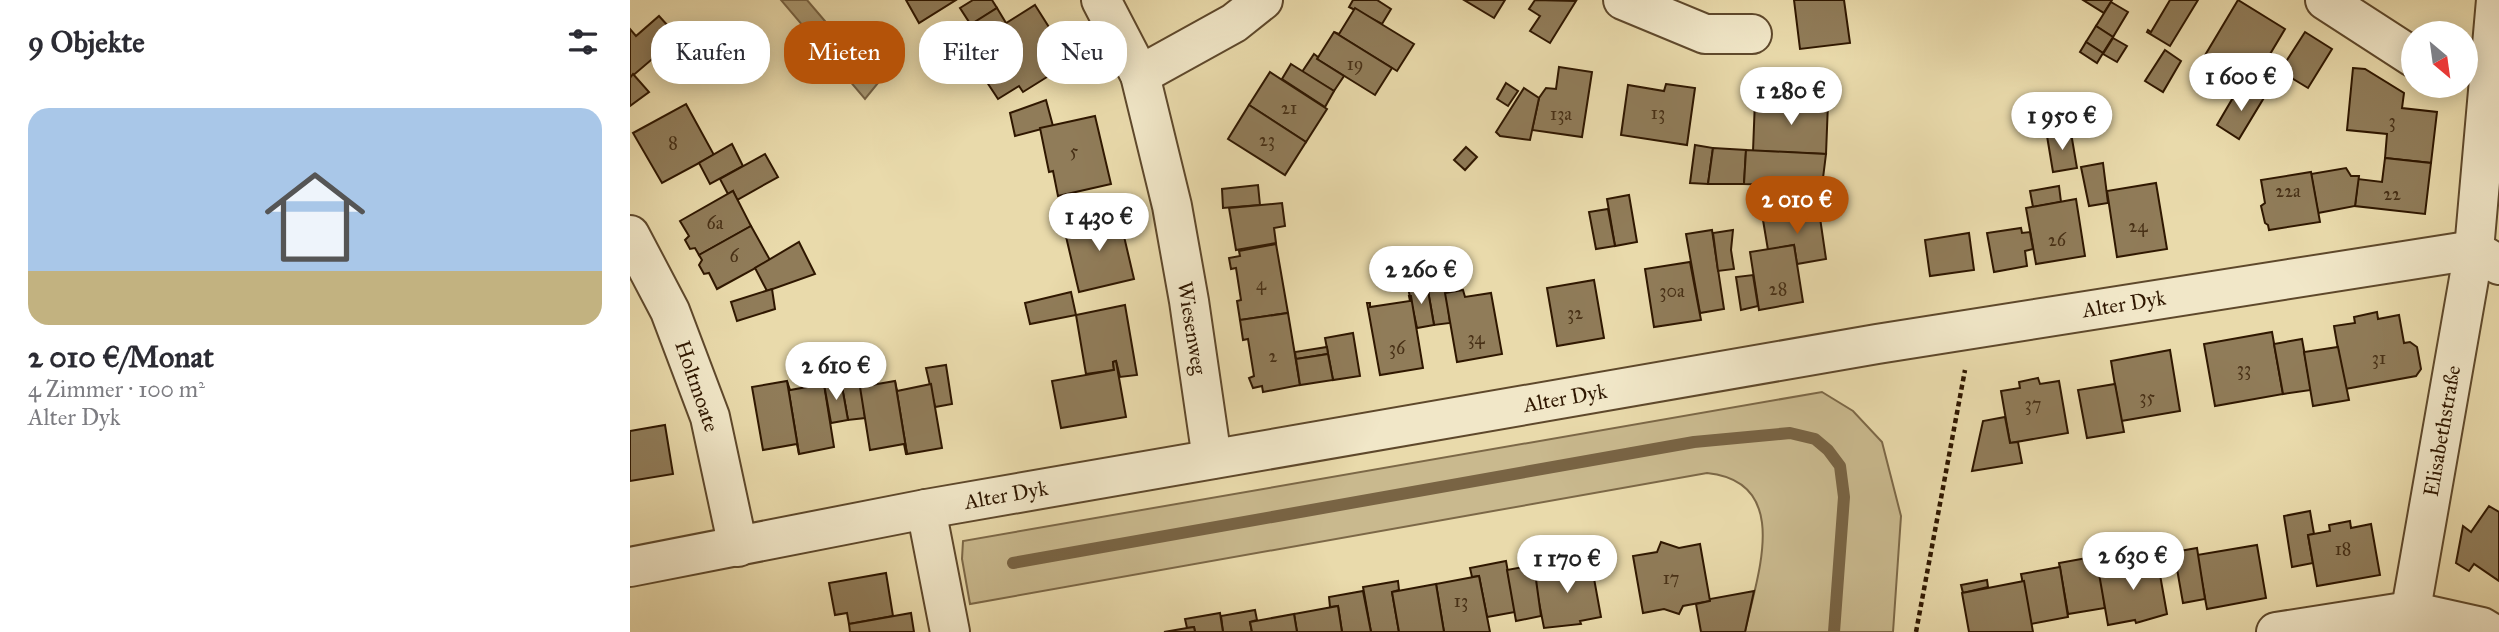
<!DOCTYPE html>
<html lang="de">
<meta charset="utf-8">
<style>
:root{--surface:#fff;--page:#f7f7f7;--text:#2b2b33;--muted:#7c7c81;--accent:#b45309}
body{margin:0;font-family:"IM FELL Great Primer",serif;background:var(--page);color:var(--text);height:100vh;display:flex;flex-direction:column;font-size:26px;white-space:nowrap}
*{box-sizing:border-box;margin:0}
p{font-size:23px;color:var(--muted)}
.icon{flex:none;width:38px;height:38px;fill:none;stroke:currentColor;stroke-width:2;stroke-linecap:round;stroke-linejoin:round}
.map{position:relative;flex:1;overflow:hidden}
.panel{display:flex;flex-direction:column;background:var(--surface);width:630px}
.panel>*{flex:none}
.hud{position:absolute;left:21px;top:21px;width:665px;height:63px;display:flex;gap:14px}
.needle{width:46px;rotate:151deg}
.buttons{position:absolute;left:1771px;top:21px;display:grid;gap:14px}
.buttons a{display:grid;place-items:center;width:77px;height:77px;border-radius:50%;background:var(--surface);box-shadow:0 4px 18px #0003;font-size:35px}
.price{position:absolute;translate:-50% -60px;padding:0 16px;border-radius:24px;background:#fff;color:#222;font-size:23px;line-height:46px;filter:drop-shadow(0 2px 4px #0008)}
.price::after{content:'';position:absolute;left:50%;top:42px;width:21px;height:16px;margin-left:-10px;background:inherit;clip-path:polygon(0 0,100% 0,50% 100%)}
.price.selected{background:var(--accent);color:#fff}
ul{padding:0;list-style:none}
li{display:grid;align-content:center;gap:14px;height:371px;padding:0 28px}
li span{display:grid;place-items:center;height:217px;border-radius:21px;color:#555}
li>.icon{margin-inline-start:auto}
span .icon{width:126px;height:126px;fill:#fffc;stroke-width:1}
li b{font-size:30px}
h2{display:flex;justify-content:space-between;align-items:center;height:84px;padding:0 28px;font-size:30px}
.tag{padding:0 24px;border-radius:28px;background:var(--surface);box-shadow:0 4px 18px #0003;font-size:24px;line-height:63px}
.tag.selected{background:var(--accent);color:#fff}
main{display:flex;flex:1;min-height:0}
.map>svg:first-child{display:block}
.green{fill:#c9b98e;stroke:#7c6847;stroke-width:2}
.water{fill:#aa9871;stroke:#796444;stroke-width:2}
.lines{fill:none;stroke-linecap:round;stroke-linejoin:round}
.stream{stroke:#796444;stroke-width:12}
.building{fill:#907c59;stroke:#2f1700;stroke-width:2}
.minor-casing{stroke:#5e482b;stroke-width:42}
.path{stroke:#2f1700;stroke-width:4.5;stroke-dasharray:5 3.5;stroke-linecap:butt}
.minor{stroke:#f1e7c8;stroke-width:38}
.labels{text-anchor:middle;stroke-width:7;stroke-linejoin:round;paint-order:stroke}
.number-label{font-size:18px;fill:#473016}
.street-label{font-size:21px;fill:#2f1700;stroke:#f1e7c8}
</style>
<main>
<section class="panel">
<h2>9 Objekte<svg class="icon" aria-label="filters" viewBox="0 0 24 24"><path d="M4 7h16M4 17h16"/><circle cx="9" cy="7" r="2"/><circle cx="15" cy="17" r="2"/></svg></h2>
<ul>
<li><span style="background:linear-gradient(#a9c7e8 75%,#c2b280 0)"><svg class="icon" aria-label="home" viewBox="0 0 24 24"><path d="M3 11l9-7 9 7M6 9v11h12V9"/></svg></span><div><b>2 010 €/Monat</b><p>4 Zimmer · 100 m²</p><p>Alter Dyk</p></div></li>
</ul>
</section>
<div class="map">
<svg width="1869" height="632" viewBox="0 0 1869 632">
<rect width="100%" height="100%" fill="#e9daab"/>
<filter id="stains"><feTurbulence type="fractalNoise" baseFrequency=".00286" numOctaves="4"/><feColorMatrix values="0 0 0 0 .2 0 0 0 0 .09 0 0 0 0 .02 0 0 0 .5 -.17"/></filter>
<radialGradient id="worn" r=".72"><stop offset=".6" stop-color="#630" stop-opacity="0"/><stop offset="1" stop-color="#630" stop-opacity=".3"/></radialGradient>
<!-- green -->
<path class="green" d="M1192 392 1223 411 1252 442 1271 516 1263 632H1115C1126 578 1164 482 1077 473L340 604 332 559 333 541Z"/>
<!-- water -->
<path class="water" d="M151 0H177L248 83 235 99Z"/>
<g class="lines">
<!-- stream -->
<path class="stream" d="M383 563 1064 442 1160 433 1185 439 1198 450 1210 466 1214 497 1204 632"/>
</g>
<!-- building -->
<g class="building">
<path d="M276 0H326L289 23Z"/>
<path d="M343 0H362L367 8 341 25 330 8Z"/>
<path d="M723 0H747L761 9 752 24 719 7Z"/>
<path d="M834 0H875L864 18Z"/>
<path d="M905 0 946 1 920 43 900 31 910 16 899 9Z"/>
<path d="M1164 0H1214L1220 43 1170 49Z"/>
<path d="M1453 0H1482L1474 13Z"/>
<path d="M1540 0H1568L1540 46 1517 32 1518 30 1521 32Z"/>
<path d="M1608 0 1655 29 1612 101 1565 72Z"/>
<path d="M1481 2 1498 12 1483 37 1466 26Z"/>
<path d="M405 5 441 62 393 92 389 86 368 99 347 67 369 53 357 35Z"/>
<path d="M367 8 376 23 357 35 369 53 348 66 327 33Z"/>
<path d="M725 8 784 44 767 71 704 32 709 34Z"/>
<path d="M29 16 48 37 0 78V29L6 36Z"/>
<path d="M1466 26 1483 37 1473 53 1456 42Z"/>
<path d="M704 32 762 68 745 95 687 59Z"/>
<path d="M1675 32 1702 49 1678 88 1650 71Z"/>
<path d="M1483 38 1497 46 1487 62 1473 54Z"/>
<path d="M1456 42 1473 53 1467 63 1450 52Z"/>
<path d="M1535 50 1551 61 1533 92 1515 81Z"/>
<path d="M684 54 688 57 687 59 714 76 704 91 672 72Z"/>
<path d="M661 64 704 91 695 107 652 79Z"/>
<path d="M929 67 962 72 952 137 902 130 909 98 916 88 926 89Z"/>
<path d="M1723 68 1735 69 1774 93 1772 108 1807 112 1801 163 1755 158 1757 134 1717 130Z"/>
<path d="M640 72 697 109 676 142 619 105Z"/>
<path d="M3 74 19 92 0 106V78Z"/>
<path d="M876 83 888 91 878 106 867 99Z"/>
<path d="M1036 84 1065 88 1057 145 991 135 998 85 1034 91Z"/>
<path d="M1620 87 1635 96 1609 139 1587 125 1604 96 1612 101Z"/>
<path d="M894 88 909 98 900 140 870 136 866 132Z"/>
<path d="M416 100 423 126 385 136 380 113Z"/>
<path d="M1125 100 1198 103 1196 154 1123 151Z"/>
<path d="M56 104 84 155 32 183 3 133Z"/>
<path d="M619 105 676 142 655 175 598 139Z"/>
<path d="M465 116 481 184 428 196 423 171 419 172 410 128Z"/>
<path d="M1441 133 1447 168 1423 172 1417 136Z"/>
<path d="M102 144 113 166 80 184 69 163Z"/>
<path d="M1065 145 1083 148 1078 184 1060 183Z"/>
<path d="M836 147 847 157 835 170 824 160Z"/>
<path d="M1083 148 1116 150 1114 184H1078Z"/>
<path d="M1116 150 1196 154 1192 186 1114 184Z"/>
<path d="M135 154 148 177 107 200 103 191 98 194 90 179Z"/>
<path d="M1755 158 1801 163 1795 214 1725 206 1728 179 1752 182Z"/>
<path d="M1473 163 1478 203 1459 206 1451 167Z"/>
<path d="M1716 168 1721 176H1729L1725 206 1688 213 1681 174Z"/>
<path d="M1681 172 1690 222 1639 230 1638 225 1635 223 1631 206 1635 203 1631 180Z"/>
<path d="M1526 183 1537 249 1487 257 1477 191Z"/>
<path d="M628 185 630 205 593 208 592 189Z"/>
<path d="M1429 186 1431 202 1403 207 1400 191Z"/>
<path d="M103 191 121 226 69 255 65 248 60 249 55 240 59 236 50 221Z"/>
<path d="M999 195 1007 242 985 246 977 199Z"/>
<path d="M1446 199 1455 256 1406 264 1396 208Z"/>
<path d="M652 203 655 226 644 228 646 243 606 250 599 208Z"/>
<path d="M978 209 985 246 966 249 959 212Z"/>
<path d="M1189 211 1196 259 1167 264 1164 245 1138 250 1133 220Z"/>
<path d="M489 215 504 279 449 292 434 228Z"/>
<path d="M121 226 140 260 87 289 79 273 74 274 69 265 72 260 69 255Z"/>
<path d="M1391 228 1392 233 1400 232 1403 249 1395 251 1397 266 1364 272 1357 233Z"/>
<path d="M1082 230 1094 309 1070 313 1056 234Z"/>
<path d="M1103 230 1101 250 1104 269 1088 271 1083 233Z"/>
<path d="M1339 233 1344 270 1300 276 1295 240Z"/>
<path d="M169 242 185 274 137 291 125 268Z"/>
<path d="M646 244 658 313 610 320 607 301 611 300 606 268 601 269 599 258 610 256 609 251Z"/>
<path d="M1164 245 1173 302 1129 310 1120 252Z"/>
<path d="M1060 262 1071 320 1024 327 1015 269Z"/>
<path d="M1123 275 1128 306 1111 310 1106 277Z"/>
<path d="M964 280 974 338 927 346 917 288Z"/>
<path d="M815 283 820 323 804 325 797 285Z"/>
<path d="M797 285 804 325 787 328 778 288Z"/>
<path d="M142 289 145 309 107 321 101 302Z"/>
<path d="M833 290 835 297 861 293 872 354 827 362 815 293Z"/>
<path d="M441 292 446 315 400 324 395 303Z"/>
<path d="M779 296H781L793 368 750 375 737 303H740V307L780 301Z"/>
<path d="M495 305 507 375 490 377 486 361 483 362 484 370 456 374 446 315Z"/>
<path d="M1747 312 1748 319 1769 315 1774 343 1780 342 1787 347 1791 369 1786 376 1715 389 1704 326 1725 323 1724 317Z"/>
<path d="M658 313 670 385 633 392 632 386 623 388 619 378 624 376 618 339 613 340 610 320Z"/>
<path d="M1642 332 1653 394 1585 406 1574 344Z"/>
<path d="M723 333 730 376 703 380 695 338Z"/>
<path d="M1672 339 1681 390 1653 394 1644 344Z"/>
<path d="M697 347 698 354 666 359 665 352Z"/>
<path d="M1708 347 1719 400 1683 406 1674 352Z"/>
<path d="M1540 350 1550 411 1491 421 1481 361Z"/>
<path d="M698 354 703 380 670 385 666 359Z"/>
<path d="M486 361 496 417 431 428 422 381 484 370 483 362Z"/>
<path d="M316 365 322 404 305 407 296 368Z"/>
<path d="M230 378 235 418 218 420 211 381Z"/>
<path d="M1408 378 1410 384 1429 381 1438 433 1380 443 1371 391 1390 388 1389 382Z"/>
<path d="M157 381 160 390 194 384 204 447 169 454Z"/>
<path d="M157 381 169 454 167 444 133 450 122 387Z"/>
<path d="M211 381 218 420 201 423 194 384Z"/>
<path d="M265 381 267 391 301 384 312 448 277 454Z"/>
<path d="M265 381 277 454H276L274 444 240 450 230 387Z"/>
<path d="M1485 384 1494 432 1457 438 1448 390Z"/>
<path d="M1375 417 1380 443 1388 442 1392 463 1342 471 1353 421Z"/>
<path d="M35 425 43 474 0 481V431Z"/>
<path d="M1859 506 1869 512V581L1844 564 1839 571 1826 563 1833 526 1841 532Z"/>
<path d="M1680 511 1684 534 1678 535 1683 563 1662 567 1654 516Z"/>
<path d="M1720 521 1721 528 1741 524 1750 575 1687 586 1678 535 1700 531 1699 525Z"/>
<path d="M1031 542 1049 548 1070 544 1080 601 1053 606 1049 614 1034 609 1013 613 1003 556 1027 552Z"/>
<path d="M1627 545 1636 598 1577 609 1567 555Z"/>
<path d="M1567 548 1575 599 1553 603 1544 552Z"/>
<path d="M1468 556 1475 608 1438 614 1429 563Z"/>
<path d="M1527 558 1537 614 1506 623 1505 620 1478 625 1468 568Z"/>
<path d="M876 561 885 612 857 617 849 576 842 577 840 568Z"/>
<path d="M961 562 971 617 950 621 951 624 914 628 903 572Z"/>
<path d="M904 565 911 616 886 621 877 570Z"/>
<path d="M1430 567 1438 617 1401 624 1391 574Z"/>
<path d="M256 573 263 616 219 624 217 613 205 615 199 583Z"/>
<path d="M849 576 860 632H814L806 584Z"/>
<path d="M1357 580 1358 587 1333 593 1331 585Z"/>
<path d="M768 581 769 590 762 592 769 632H741L733 587Z"/>
<path d="M1394 581 1403 632H1339L1332 593Z"/>
<path d="M806 584 814 632H769L762 592Z"/>
<path d="M733 591 741 632H712L708 606 700 607 699 597Z"/>
<path d="M1124 591 1115 632H1071L1066 604 1080 601V599Z"/>
<path d="M708 606 712 632H667L664 614Z"/>
<path d="M625 610 627 620 620 622 622 632H593L591 616Z"/>
<path d="M281 613 284 632H220L219 624Z"/>
<path d="M590 613 593 632H565L564 627 557 628 555 619Z"/>
<path d="M664 614 667 632H622L620 622Z"/>
<path d="M564 627 565 632H534L557 628Z"/>
</g>
<g class="lines">
<defs>
<g id="minor">
<path d="M471 0 510 75 542 206 559 301 582 459"/>
<path d="M993 0 1075 34H1122"/>
<path d="M1695 0 1783 57"/>
<path d="M510 75 604 23 633 0"/>
<path d="M0 235 40 311 80 417 108 547"/>
<path d="M296 509 320 632"/>
<path d="M0 567 296 509 1247 344 1844 250 1869 265"/>
<path d="M1646 632 1780 611 1852 627 1860 632"/>
<path d="M1777 632 1844 250 1866 0"/>
</g>
</defs>
<!-- minor casing -->
<use href="#minor" class="minor-casing"/>
<!-- path -->
<path class="path" d="M1286 632 1335 370"/>
<!-- minor -->
<use href="#minor" class="minor"/>
</g>
<g class="labels">
<!-- number labels -->
<g class="number-label">
<text x="725" y="70">19</text>
<text x="659" y="114">21</text>
<text x="1028" y="119">13</text>
<text x="931" y="120">13a</text>
<text x="1762" y="127">3</text>
<text x="637" y="146">23</text>
<text x="43" y="149">8</text>
<text x="444" y="157">5</text>
<text x="1658" y="197">22a</text>
<text x="1762" y="200">22</text>
<text x="85" y="229">6a</text>
<text x="1508" y="232">24</text>
<text x="1427" y="246">26</text>
<text x="104" y="262">6</text>
<text x="631" y="290">4</text>
<text x="1148" y="295">28</text>
<text x="1042" y="297">30a</text>
<text x="945" y="319">32</text>
<text x="846" y="344">34</text>
<text x="767" y="354">36</text>
<text x="643" y="362">2</text>
<text x="1749" y="364">31</text>
<text x="1614" y="375">33</text>
<text x="1517" y="403">35</text>
<text x="1403" y="410">37</text>
<text x="1713" y="555">18</text>
<text x="1041" y="584">17</text>
<text x="831" y="607">13</text>
</g>
<!-- street labels -->
<g class="street-label">
<text transform="translate(1494 304) rotate(-9)" y="7">Alter Dyk</text>
<text transform="translate(562 328) rotate(81)" y="7">Wiesenweg</text>
<text transform="translate(67 386) rotate(71)" y="7">Holtmoate</text>
<text transform="translate(935 398) rotate(-10)" y="7">Alter Dyk</text>
<text transform="translate(1812 431) rotate(-80)" y="7">Elisabethstraße</text>
<text transform="translate(376 495) rotate(-10)" y="7">Alter Dyk</text>
</g>
</g>
<rect width="100%" height="100%" filter="url(#stains)"/>
<rect width="100%" height="100%" fill="url(#worn)"/>
</svg>
<div class="buttons">
<a><svg class="needle" viewBox="-14 -14 28 28"><path d="M0-13l5 13h-10z" fill="#e53935"/><path d="M0 13l5-13h-10z" fill="#7c7c81"/></svg></a>
</div>
<b class="price" style="left:1611px;top:113px">1 600 €</b>
<b class="price" style="left:1161px;top:127px">1 280 €</b>
<b class="price" style="left:1432px;top:152px">1 950 €</b>
<b class="price selected" style="left:1167px;top:236px">2 010 €</b>
<b class="price" style="left:469px;top:253px">1 430 €</b>
<b class="price" style="left:791px;top:306px">2 260 €</b>
<b class="price" style="left:206px;top:402px">2 610 €</b>
<b class="price" style="left:1503px;top:592px">2 630 €</b>
<b class="price" style="left:937px;top:595px">1 170 €</b>
<div class="hud">
<a class="tag">Kaufen</a>
<a class="tag selected">Mieten</a>
<a class="tag">Filter</a>
<a class="tag">Neu</a>
</div>
</div>
</main>
